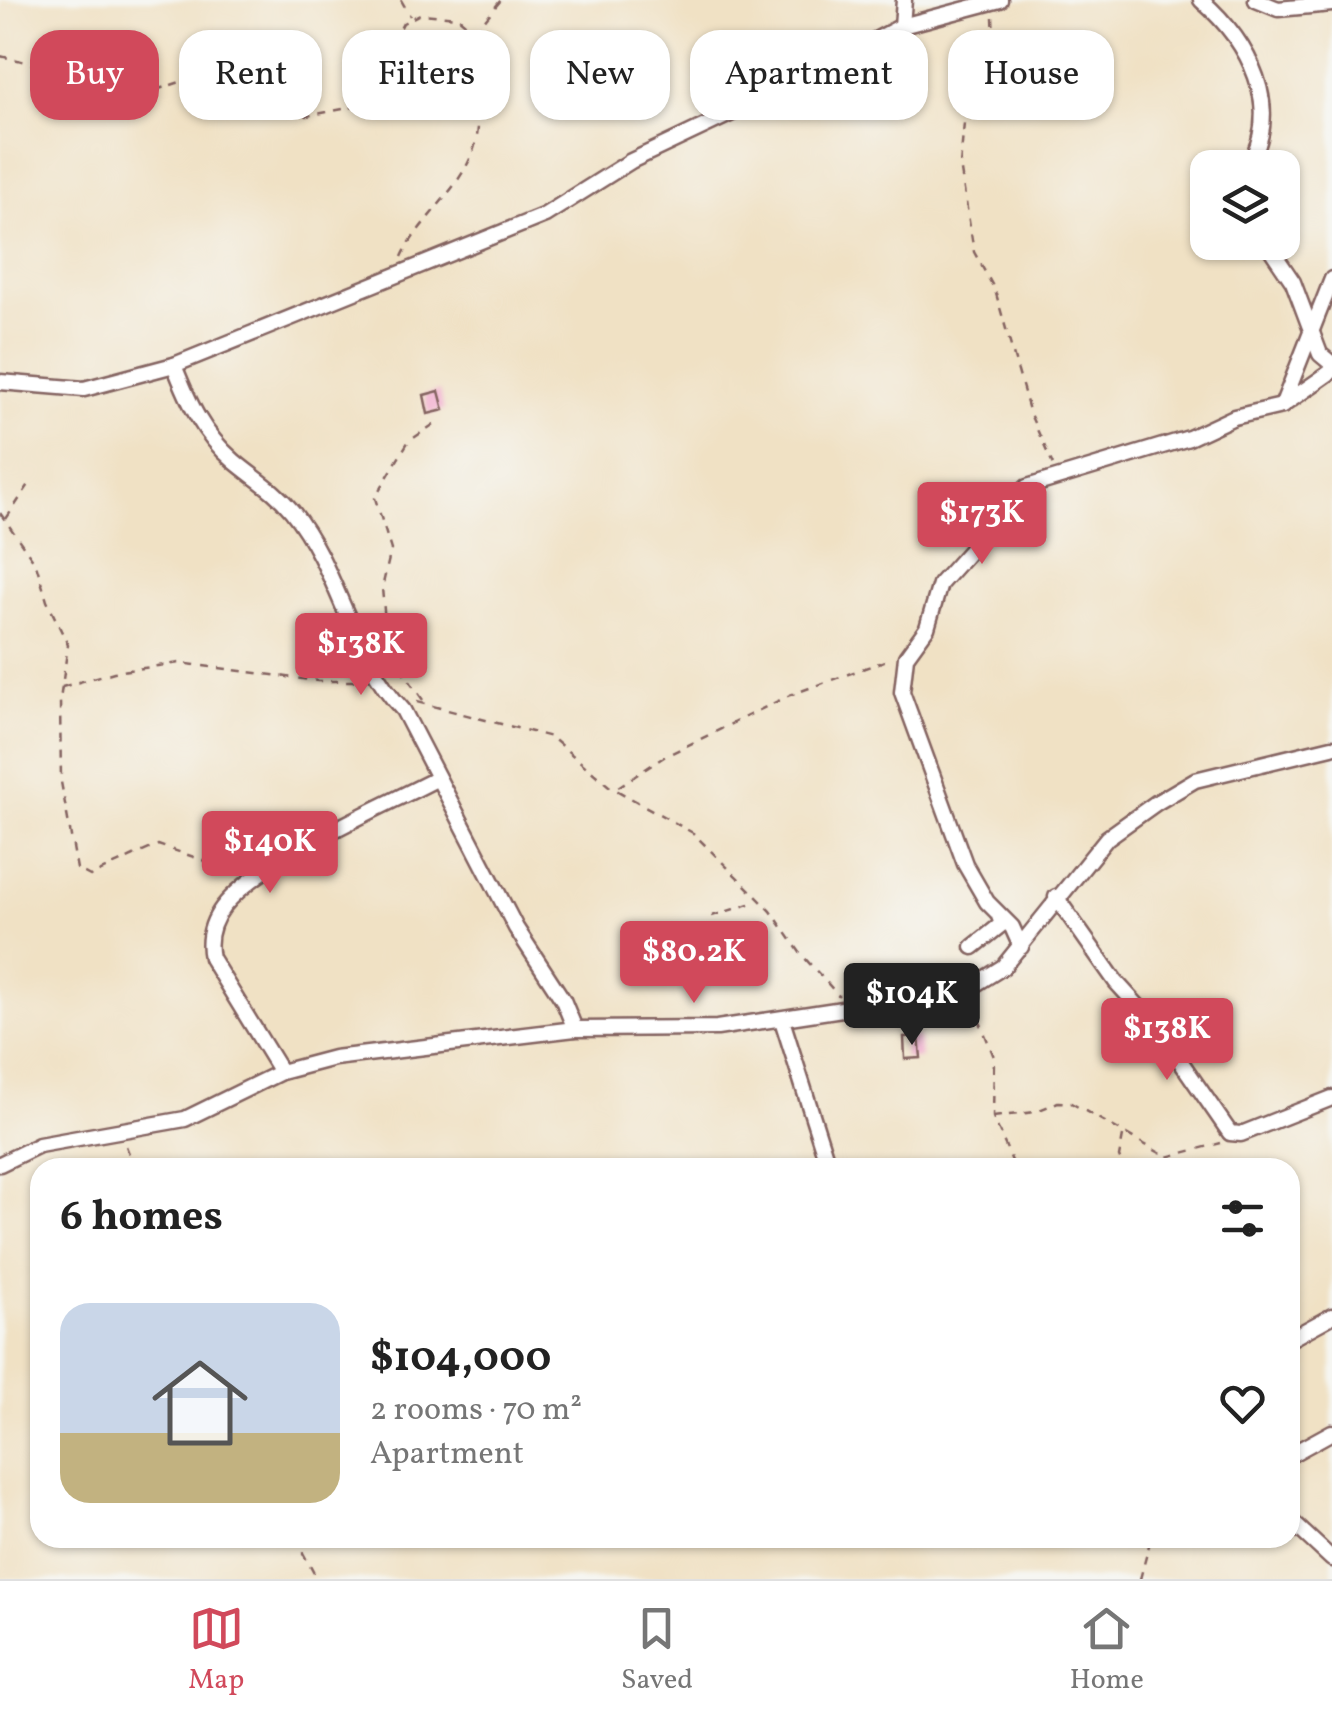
<!DOCTYPE html>
<meta charset="utf-8">
<style>
:root{--surface:#fff;--page:#f2f2f2;--text:#222;--muted:#767676;--line:#e0e0e0;--accent:#d1495b}
body{margin:0;font-family:Vollkorn,serif;background:var(--page);color:var(--text);height:100vh;display:flex;flex-direction:column;font-size:38px;white-space:nowrap}
*{box-sizing:border-box;margin:0}
p{font-size:32px;color:var(--muted)}
.icon{flex:none;width:55px;height:55px;fill:none;stroke:currentColor;stroke-width:2;stroke-linecap:round;stroke-linejoin:round}
.map{position:relative;flex:1;overflow:hidden}
.drawer{position:absolute;left:30px;top:1158px;width:1270px;height:390px;display:flex;flex-direction:column;background:var(--surface);border-radius:30px;box-shadow:0 2px 8px #0004}
.drawer>*{flex:none}
.guide{position:absolute;left:30px;top:30px;width:1272px;height:90px;display:flex;gap:20px}
.tools{position:absolute;left:1190px;top:150px;display:grid;gap:20px}
.tools a{display:grid;place-items:center;width:110px;height:110px;border-radius:20px;background:var(--surface);box-shadow:0 2px 8px #0004;font-size:50px}
.price{position:absolute;translate:-50% -85px;padding:0 22px;border-radius:10px;background:var(--accent);color:#fff;font-size:32px;line-height:65px;filter:drop-shadow(0 2px 5px #0008)}
.price::after{content:'';position:absolute;left:50%;top:60px;width:30px;height:22px;margin-left:-15px;background:inherit;clip-path:polygon(0 0,100% 0,50% 100%)}
.price.selected{background:#222;color:#fff}
ul{padding:0;list-style:none}
li{display:flex;align-items:center;gap:30px;height:250px;padding:0 30px}
li+li{border-top:2px solid var(--line)}
li span{display:grid;place-items:center;flex:none;width:280px;height:200px;border-radius:30px;color:#555}
li>.icon{margin-inline-start:auto}
span .icon{width:120px;height:120px;fill:#fffc;stroke-width:1}
li b{font-size:42px}
h2{display:flex;justify-content:space-between;align-items:center;height:120px;padding:0 30px;font-size:42px}
.tag{padding:0 35px;border-radius:30px;background:var(--surface);box-shadow:0 2px 8px #0004;font-size:35px;line-height:90px}
.tag.selected{background:var(--accent);color:#fff}
.menu{display:flex;justify-content:space-around;align-items:center;height:140px;border-top:2px solid var(--line);background:var(--surface);font-size:28px;color:var(--muted)}
.menu a{display:grid;justify-items:center;gap:5px}
.menu .selected{color:var(--accent)}
.map>svg:first-child{display:block}
.building{fill:#f19fc8}
.lines{fill:none;stroke-linecap:round;stroke-linejoin:round}
.street-casing{stroke:#846361;stroke-width:19}
.path{stroke:#846361;stroke-width:2.5;stroke-dasharray:8 8;stroke-linecap:butt}
.street{stroke:#fff;stroke-width:14}
</style>
<div class="map">
<svg width="1332" height="1579" viewBox="0 0 1332 1579">
<rect width="100%" height="100%" fill="#f6f6f2"/>
<filter id="ink" filterUnits="userSpaceOnUse"><feTurbulence type="fractalNoise" baseFrequency=".01" numOctaves="2"/><feDisplacementMap in="SourceGraphic" scale="20" xChannelSelector="R" yChannelSelector="G"/><feConvolveMatrix kernelMatrix="1 2 1 2 8 2 1 2 1" color-interpolation-filters="sRGB"/></filter>
<filter id="wash" filterUnits="userSpaceOnUse"><feTurbulence type="fractalNoise" baseFrequency=".0048" numOctaves="4" result="noise"/><feDisplacementMap in="SourceGraphic" scale="40" xChannelSelector="R" yChannelSelector="G"/><feGaussianBlur stdDeviation="2.25" result="paint"/><feColorMatrix in="noise" values="0 0 0 0 0 0 0 0 0 0 0 0 0 0 0 0 0 1.4 0 .05"/><feComposite in="paint" operator="in"/></filter>
<g filter="url(#wash)">
<rect width="100%" height="100%" fill="#f0e1c4"/>
<g id="blocks">
<!-- building -->
<g class="building">
<path d="M439 391 444 410 428 414 424 395Z"/>
<path d="M919 1036 921 1058 905 1059 904 1037Z"/>
</g>
</g>
</g>
<g filter="url(#ink)">
<use href="#blocks" fill-opacity="0" stroke="#846361" stroke-width="2.5"/>
<g class="lines">
<defs>
<g id="street">
<path d="M1201 0C1248 41 1285 107 1247 168"/>
<path d="M1256 0 1278 9 1332 4"/>
<path d="M902 26 904 0"/>
<path d="M1266 242 1293 282 1320 354 1332 364"/>
<path d="M174 365C189 403 202 433 234 461 254 478 275 490 292 511 340 571 350 654 403 710L516 928 563 1000 575 1029"/>
<path d="M0 382 84 389 174 365 545 215 631 161 781 90 902 26 1000 0"/>
<path d="M1282 406 1332 279"/>
<path d="M1056 897 1116 982 1156 1026 1230 1133 1241 1134 1332 1098"/>
<path d="M973 947 1002 924 999 916"/>
<path d="M1021 947 1012 927 987 902 965 864 902 692 906 657 927 628 940 584 1027 487 1189 438 1234 417 1282 406 1332 371"/>
<path d="M782 1020 829 1168"/>
<path d="M281 1072 211 958C207 940 211 923 223 907 262 858 379 809 436 779"/>
<path d="M0 1164 39 1145 185 1119 281 1072 334 1058 575 1029 717 1028 875 1004 936 1001 971 987 1003 967 1107 838 1156 803 1195 780 1332 747"/>
<path d="M1290 1339 1332 1316"/>
<path d="M1290 1455 1332 1432"/>
<path d="M1290 1520 1332 1559"/>
</g>
</defs>
<!-- street casing -->
<use href="#street" class="street-casing"/>
<!-- path -->
<g class="path">
<path d="M401 0 410 16"/>
<path d="M993 17 994 39 965 113 960 165 974 252 995 290 1030 414 1053 465"/>
<path d="M0 56 153 91 198 76 258 84 307 116 394 99 460 50"/>
<path d="M382 103V64L403 23 420 14 458 17 476 32"/>
<path d="M402 257C422 212 477 179 478 125 479 99 459 77 460 50L501 0"/>
<path d="M0 513 36 564 47 601 68 645 60 700 61 782 77 869 90 876 158 845 239 872"/>
<path d="M6 519 32 480"/>
<path d="M62 687 114 672 180 663 318 681H365"/>
<path d="M423 700 400 667 386 633 382 588 391 550 375 498 408 442 437 422"/>
<path d="M417 702 551 737 609 786 693 833 771 911 801 954 839 996"/>
<path d="M618 787 664 757 790 695 890 659"/>
<path d="M712 916 756 902"/>
<path d="M973 1004 994 1057 993 1117 1015 1168"/>
<path d="M993 1117 1035 1112 1058 1102 1071 1103 1167 1157 1221 1143"/>
<path d="M1123 1136 1119 1157 1124 1168"/>
<path d="M126 1146 135 1168"/>
<path d="M295 1538 317 1579"/>
<path d="M1140 1579 1151 1538"/>
</g>
<!-- street -->
<use href="#street" class="street"/>
</g>
</g>
</svg>
<div class="tools">
<a><svg class="icon" aria-label="layers" viewBox="0 0 24 24"><path d="M12 4l9 5-9 5-9-5zM3 14l9 5 9-5"/></svg></a>
</div>
<b class="price" style="left:982px;top:567px">$173K</b>
<b class="price" style="left:361px;top:698px">$138K</b>
<b class="price" style="left:270px;top:896px">$140K</b>
<b class="price" style="left:694px;top:1006px">$80.2K</b>
<b class="price selected" style="left:912px;top:1048px">$104K</b>
<b class="price" style="left:1167px;top:1083px">$138K</b>
<div class="guide">
<a class="tag selected">Buy</a>
<a class="tag">Rent</a>
<a class="tag">Filters</a>
<a class="tag">New</a>
<a class="tag">Apartment</a>
<a class="tag">House</a>
</div>
<section class="drawer">
<h2>6 homes<svg class="icon" aria-label="filters" viewBox="0 0 24 24"><path d="M4 7h16M4 17h16"/><circle cx="9" cy="7" r="2"/><circle cx="15" cy="17" r="2"/></svg></h2>
<ul>
<li><span style="background:linear-gradient(#c9d6e8 65%,#c2b280 0)"><svg class="icon" aria-label="home" viewBox="0 0 24 24"><path d="M3 11l9-7 9 7M6 9v11h12V9"/></svg></span><div><b>$104,000</b><p>2 rooms · 70 m²</p><p>Apartment</p></div><svg class="icon" aria-label="heart" viewBox="0 0 24 24"><path d="M12 20l-8-8c-3-5 5-10 8-4 3-6 11-1 8 4z"/></svg></li>
</ul>
</section>
</div>
<nav class="menu">
<a class="selected"><svg class="icon" aria-label="map" viewBox="0 0 24 24"><path d="M3 6l6-2 6 2 6-2v14l-6 2-6-2-6 2zM9 4v14M15 6v14"/></svg>Map</a>
<a><svg class="icon" aria-label="saved" viewBox="0 0 24 24"><path d="M7 4h10v16l-5-4-5 4z"/></svg>Saved</a>
<a><svg class="icon" aria-label="home" viewBox="0 0 24 24"><path d="M3 11l9-7 9 7M6 9v11h12V9"/></svg>Home</a>
</nav>
